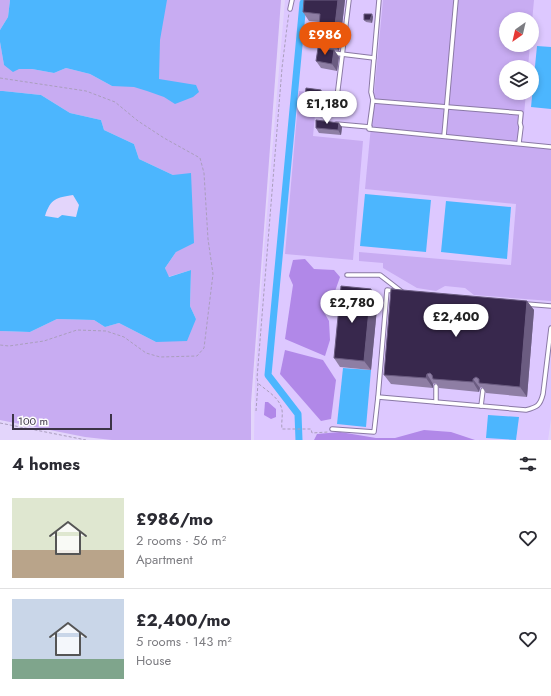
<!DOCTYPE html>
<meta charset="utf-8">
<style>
:root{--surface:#fff;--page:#f7f7f7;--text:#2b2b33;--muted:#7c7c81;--line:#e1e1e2;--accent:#ea580c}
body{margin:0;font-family:Jost,sans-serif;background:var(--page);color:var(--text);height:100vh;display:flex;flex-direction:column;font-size:15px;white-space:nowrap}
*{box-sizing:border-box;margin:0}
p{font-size:13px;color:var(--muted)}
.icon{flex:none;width:22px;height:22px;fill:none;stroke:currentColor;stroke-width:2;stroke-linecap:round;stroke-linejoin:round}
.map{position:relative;height:440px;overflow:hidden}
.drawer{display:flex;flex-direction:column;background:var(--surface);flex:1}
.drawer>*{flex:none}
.needle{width:26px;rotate:214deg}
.tools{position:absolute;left:499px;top:12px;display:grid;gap:8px}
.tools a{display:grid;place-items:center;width:40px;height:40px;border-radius:50%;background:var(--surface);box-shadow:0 2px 6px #0003;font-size:20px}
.scale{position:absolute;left:12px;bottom:10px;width:100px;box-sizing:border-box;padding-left:4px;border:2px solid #3c3447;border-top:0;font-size:11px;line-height:14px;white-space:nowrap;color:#3c3447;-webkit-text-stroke:3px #fdfdfd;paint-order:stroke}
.price{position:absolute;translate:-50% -34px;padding:0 9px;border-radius:14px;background:#fff;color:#222;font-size:13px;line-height:26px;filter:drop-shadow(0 1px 2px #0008)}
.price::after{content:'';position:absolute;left:50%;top:24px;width:12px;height:9px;margin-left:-6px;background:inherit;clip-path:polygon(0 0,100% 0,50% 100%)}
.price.selected{background:var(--accent);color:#fff}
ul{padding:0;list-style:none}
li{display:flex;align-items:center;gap:12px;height:100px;padding:0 12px}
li+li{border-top:1px solid var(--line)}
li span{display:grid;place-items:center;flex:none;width:112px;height:80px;border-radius:0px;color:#555}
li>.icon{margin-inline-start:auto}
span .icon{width:48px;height:48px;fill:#fffc;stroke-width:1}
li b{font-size:17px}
h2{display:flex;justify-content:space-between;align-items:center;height:48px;padding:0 12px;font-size:17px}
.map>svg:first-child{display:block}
.built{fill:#ddc8ff;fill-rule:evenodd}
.green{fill:#c8acf2}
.forest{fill:#b188e8}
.water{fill:#4cb6fe;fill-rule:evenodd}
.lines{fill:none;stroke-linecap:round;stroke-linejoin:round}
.canal{stroke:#4cb6fe;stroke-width:7}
.service-casing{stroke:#8a79a5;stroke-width:5.5}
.path{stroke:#aa9ebd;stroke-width:1;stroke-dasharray:3 2;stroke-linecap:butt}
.service{stroke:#fff;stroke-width:3.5}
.wall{fill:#8e7ea4}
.shaded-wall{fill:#6b5c81}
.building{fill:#38284d;stroke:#6b5c81}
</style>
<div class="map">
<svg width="551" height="440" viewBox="0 0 551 440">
<rect width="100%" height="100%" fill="#e3d5fb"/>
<!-- built -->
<path class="built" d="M285 0H551V419L548 440H254L255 379 264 249 279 70ZM506 19H532V45H506ZM506 67H532V93H506Z"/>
<!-- green -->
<g class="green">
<path d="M0 0H10L8 17 0 30Z"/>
<path d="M134 0H281L251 403V440H112L85 437 0 420V331L30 332 57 319 94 320 105 327 119 323 156 342 196 319 190 306 191 270 168 277 165 268 176 252 173 175 139 159 134 144 104 130 101 120 70 113 41 95 3 91H0V42L4 65 19 69H32L54 73 66 68 90 74 112 86Z"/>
<path d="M383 0H534L532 22V19H506V45H530L528 67H506V93H526L521 146 551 149V301L474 295 465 288 445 286 436 291 417 288 383 268V263L359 261V252L511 265 516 204 365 189Z"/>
<path d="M299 91 308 92 307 103 316 104 313 136 363 141 353 260 285 254Z"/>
</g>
<!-- forest -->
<g class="forest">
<path d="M305 259 314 269 334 270 340 277 333 297 321 307 329 321 330 340 325 356 285 339 293 285 289 276 293 260Z"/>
<path d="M285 350 323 360 336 380 331 419 321 421 280 374Z"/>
<path d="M265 402H268L276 409V417L271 419 264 415Z"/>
<path d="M424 430 451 432 475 440H314L317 434 340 432 376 438H395Z"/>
</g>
<!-- water -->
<g class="water">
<path d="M10 0H167L160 40 159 79 196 85 199 92 193 97 175 104 164 97 147 91 134 87 112 86 90 74 66 68 54 73 32 69H19L13 72 4 65 0 42V30L8 17Z"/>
<path d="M537 46 551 47V109L531 107Z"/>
<path d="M0 91H3L41 95 70 113 101 120 104 130 134 144 139 159 173 175 191 173 194 243 176 252 165 268 169 277 191 270 190 306 196 319 187 341 156 342 119 323 105 327 94 320 57 319 30 332 0 331ZM73 195 79 205 76 217 62 215 58 218 45 216C51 198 56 198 73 195Z"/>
<path d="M365 194 431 200 426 252 360 246Z"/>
<path d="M446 201 511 207 507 259 441 252Z"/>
<path d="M343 368 371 370 366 427 337 424Z"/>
<path d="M488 415 519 417 516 440 486 438Z"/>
</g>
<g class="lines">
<!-- canal -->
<path class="canal" d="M299 440 298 414 268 375 303 3"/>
<defs>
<g id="service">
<path d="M379 0 374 58 371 92 373 100 369 129 551 147"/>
<path d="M290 9 292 0"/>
<path d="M333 53 374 58"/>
<path d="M373 101 521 113 520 123 521 127 519 143"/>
<path d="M326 123 329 104 337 97 349 0"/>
<path d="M336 124 370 127"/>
<path d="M444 136 456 0"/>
<path d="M347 275H380L402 292"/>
<path d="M526 304 551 306"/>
<path d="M378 397 526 410C537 407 540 406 543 394L551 328"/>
<path d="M436 402V386"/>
<path d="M481 406 483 390"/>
<path d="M332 429 374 432 378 397 387 290 394 291"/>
</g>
</defs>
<!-- service casing -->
<use href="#service" class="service-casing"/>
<!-- path -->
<g class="path">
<path d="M0 78 86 91 115 102 138 121 164 138 200 158 204 173 208 239 213 274 204 348 197 356 160 357 146 353 124 337 106 331 77 330 44 341 9 346 0 345"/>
<path d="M259 384C267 391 280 398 282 410 283 416 281 423 282 429H311L312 433 328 432"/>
<path d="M256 411 258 383 257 378 282 68 287 27 289 13"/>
<path d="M0 423 86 440"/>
</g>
<!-- service -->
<use href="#service" class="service"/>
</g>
<!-- wall -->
<g class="wall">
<path d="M345 0 339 51 334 50 339 57 337 71 321 68 316 61 324 49 318 40 319 22 309 21 303 12Z"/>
<path d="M372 14 373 17 372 23 366 22 364 20Z"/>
<path d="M324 95V102L309 100 305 96Z"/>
<path d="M342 127 341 135 319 133 316 128Z"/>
<path d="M378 298 371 370 340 367 334 358Z"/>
<path d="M527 301 534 310 527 397 486 393 482 387 480 388 479 392 439 388 436 383 433 384V388L391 384 384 375Z"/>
</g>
<!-- shaded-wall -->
<g class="shaded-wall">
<path d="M338 0H345L339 51 333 42Z"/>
<path d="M372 14 373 17 372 23 370 20Z"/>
<path d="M334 50 339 57 337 71 332 64Z"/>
<path d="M321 90 324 95V102L320 97Z"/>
<path d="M339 123 342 127 341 135 338 130Z"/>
<path d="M371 289 378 298 371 370 364 361Z"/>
<path d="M527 301 534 310 527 397 520 387Z"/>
<path d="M427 374 433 384V388L426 378Z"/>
<path d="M473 379 480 388 479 392 473 382Z"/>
</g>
<!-- building -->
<g class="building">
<path d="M304 0H338L333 42 318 40 320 14 303 12Z"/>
<path d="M364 14H372L370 20H364Z"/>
<path d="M318 48 334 50 332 64 316 61Z"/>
<path d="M306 88 321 90 320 97 305 96Z"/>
<path d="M316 120 339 123 338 130 316 128Z"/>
<path d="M341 286 371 289 364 361 334 358Z"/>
<path d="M391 289 527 301 520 387 479 383V379L476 377 473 379V382L433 379 432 375 430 373 427 374 426 378 384 375Z"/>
</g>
</svg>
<div class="tools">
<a><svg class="needle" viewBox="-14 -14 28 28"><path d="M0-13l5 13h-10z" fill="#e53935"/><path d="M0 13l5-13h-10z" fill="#7c7c81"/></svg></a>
<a><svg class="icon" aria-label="layers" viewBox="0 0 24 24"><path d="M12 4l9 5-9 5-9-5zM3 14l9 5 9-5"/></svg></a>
</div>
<div class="scale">100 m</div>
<b class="price selected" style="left:325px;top:56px">£986</b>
<b class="price" style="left:327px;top:125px">£1,180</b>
<b class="price" style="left:352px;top:324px">£2,780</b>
<b class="price" style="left:456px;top:338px">£2,400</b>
</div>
<section class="drawer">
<h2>4 homes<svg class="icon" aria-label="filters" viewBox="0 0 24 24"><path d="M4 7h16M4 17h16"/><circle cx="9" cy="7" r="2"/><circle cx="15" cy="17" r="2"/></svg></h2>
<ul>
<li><span style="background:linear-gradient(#dfe7d0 65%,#b9a48a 0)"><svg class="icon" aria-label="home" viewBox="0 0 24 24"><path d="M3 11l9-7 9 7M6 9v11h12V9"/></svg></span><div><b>£986/mo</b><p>2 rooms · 56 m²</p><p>Apartment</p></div><svg class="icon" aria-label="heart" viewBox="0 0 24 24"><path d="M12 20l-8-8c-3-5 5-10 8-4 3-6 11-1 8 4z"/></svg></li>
<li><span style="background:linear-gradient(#c9d6e8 75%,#7fa58c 0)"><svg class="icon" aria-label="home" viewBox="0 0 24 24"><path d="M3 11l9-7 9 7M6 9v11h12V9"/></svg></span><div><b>£2,400/mo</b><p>5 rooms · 143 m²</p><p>House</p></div><svg class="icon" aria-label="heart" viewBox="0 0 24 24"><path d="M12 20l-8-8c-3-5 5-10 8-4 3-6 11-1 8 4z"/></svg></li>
</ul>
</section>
